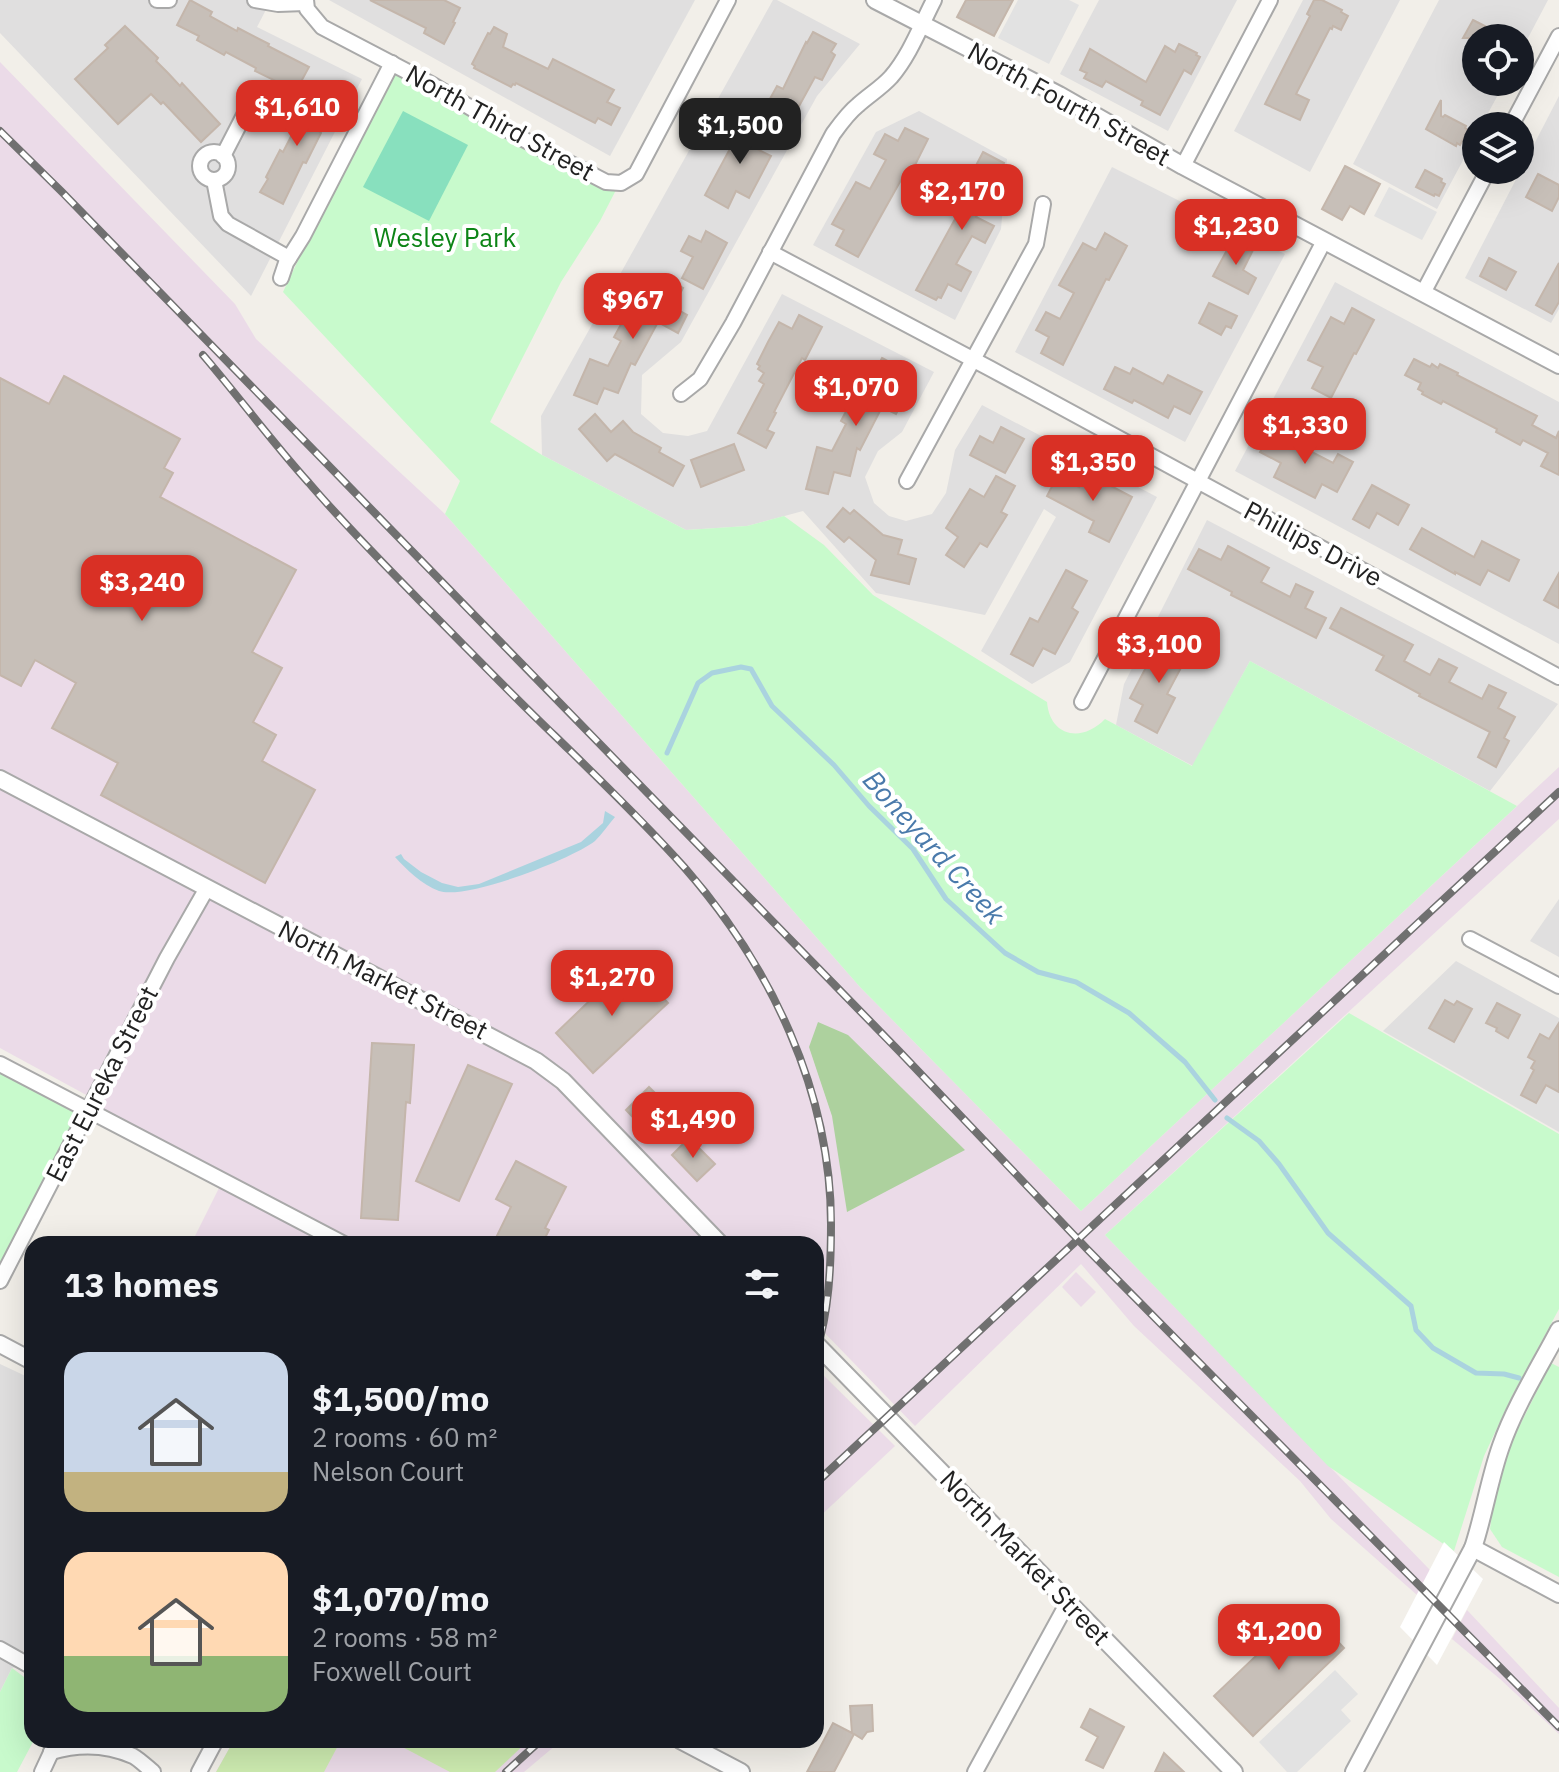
<!DOCTYPE html>
<meta charset="utf-8">
<style>
:root{--surface:#171b24;--page:#20242c;--text:#f1f3f6;--muted:#9ea1a6;--accent:#d93025}
body{margin:0;font-family:"IBM Plex Sans",sans-serif;background:var(--page);color:var(--text);height:100vh;display:flex;flex-direction:column;font-size:30px;white-space:nowrap}
*{box-sizing:border-box;margin:0}
p{font-size:26px;color:var(--muted)}
.icon{flex:none;width:44px;height:44px;fill:none;stroke:currentColor;stroke-width:2;stroke-linecap:round;stroke-linejoin:round}
.map{position:relative;flex:1;overflow:hidden}
.drawer{position:absolute;left:24px;top:1236px;width:800px;height:512px;display:flex;flex-direction:column;background:var(--surface);border-radius:24px;box-shadow:0 8px 32px #0002}
.drawer>*{flex:none}
.tools{position:absolute;left:1462px;top:24px;display:grid;gap:16px}
.tools a{display:grid;place-items:center;width:72px;height:72px;border-radius:50%;background:var(--surface);box-shadow:0 8px 32px #0002;font-size:40px}
.price{position:absolute;translate:-50% -68px;padding:0 18px;border-radius:16px;background:var(--accent);color:#fff;font-size:26px;line-height:52px;filter:drop-shadow(0 2px 4px #0008)}
.price::after{content:'';position:absolute;left:50%;top:48px;width:24px;height:18px;margin-left:-12px;background:inherit;clip-path:polygon(0 0,100% 0,50% 100%)}
.price.selected{background:#222;color:#fff}
ul{padding:0;list-style:none}
li{display:flex;align-items:center;gap:24px;height:200px;padding:0 40px}
li span{display:grid;place-items:center;flex:none;width:224px;height:160px;border-radius:24px;color:#555}
li>.icon{margin-inline-start:auto}
span .icon{width:96px;height:96px;fill:#fffc;stroke-width:1}
li b{font-size:34px}
h2{display:flex;justify-content:space-between;align-items:center;height:96px;padding:0 40px;font-size:34px}
.map>svg:first-child{display:block}
.residential{fill:#e0dfdf}
.industrial{fill:#ebdbe8}
.grass{fill:#cdebb0}
.forest{fill:#add19e}
.park{fill:#c8facc}
.pitch{fill:#88e0be}
.parking{fill:#e2e2e2}
.water{fill:#aad3df}
.pier{fill:#fff}
.lines{fill:none;stroke-linecap:round;stroke-linejoin:round}
.stream{stroke:#aad3df;stroke-width:5}
.building{fill:#c7bfb8;stroke:#c4b6ab;stroke-width:2}
.minor-casing{stroke:#a9a9a9;stroke-width:18}
.tertiary-casing{stroke:#a9a9a9;stroke-width:20}
.minor{stroke:#fff;stroke-width:14}
.tertiary{stroke:#fff;stroke-width:16}
.rail-casing{stroke:#707070;stroke-width:8}
.rail{stroke:#fff;stroke-width:5;stroke-dasharray:15;stroke-linecap:butt}
.labels{text-anchor:middle;stroke-width:8;stroke-linejoin:round;paint-order:stroke}
.street-label{font-size:26px;fill:#222;stroke:#fff}
.park-label{font-size:26px;fill:#0c8416;stroke:#fff}
.water-label{font-size:28px;font-style:italic;fill:#4a7aab;stroke:#fff}
</style>
<div class="map">
<svg width="1559" height="1772" viewBox="0 0 1559 1772">
<rect width="100%" height="100%" fill="#f2efe9"/>
<!-- residential -->
<g class="residential">
<path d="M0 0H271L257 27 362 79 251 296 0 33Z"/>
<path d="M329 0H695L610 156Z"/>
<path d="M773 0H777L860 44 817 96 681 342 642 375 641 414 663 433 688 436 707 431 782 294 934 372 902 432 878 451 865 477 874 503 889 516 906 521 932 514 946 493 955 450 982 405 1157 497 1070 662 1032 684 981 651 1056 517 1044 509 985 615 876 593 803 511 747 526 686 530 542 455 541 416Z"/>
<path d="M1099 0H1237L1168 131 1060 74Z"/>
<path d="M1303 0H1400L1310 172 1234 131Z"/>
<path d="M1439 0H1548L1520 53V38H1476V82H1505L1481 126H1476V136L1437 209 1353 164Z"/>
<path d="M1559 96V309L1551 323 1465 278Z"/>
<path d="M919 111 1007 159 1001 229 955 320 813 245 876 132Z"/>
<path d="M1112 167 1285 254 1185 442 1015 352Z"/>
<path d="M1335 282 1559 402V644L1235 471Z"/>
<path d="M1207 520 1558 704 1490 791 1250 661 1193 766 1116 725 1124 684Z"/>
<path d="M1559 899V957L1530 941Z"/>
<path d="M1456 961 1559 1018V1132L1383 1031Z"/>
<path d="M0 1364 32 1379V1663L12 1668 0 1692Z"/>
</g>
<!-- industrial -->
<g class="industrial">
<path d="M0 62 235 304 256 339 445 514 860 987 1081 1211 1559 767V819L1105 1235 1430 1570 1417 1595 1331 1519 1300 1481 1134 1326 1081 1264 915 1426 816 1324V1244H191L220 1186 96 1120 101 1103 0 1048Z"/>
<path d="M1076 1272 1096 1292 1081 1307 1062 1287Z"/>
<path d="M816 1368 895 1446 816 1520Z"/>
<path d="M1467 1610 1559 1708V1734L1500 1679 1452 1639Z"/>
<path d="M234 1740H562L524 1772H216Z"/>
</g>
<!-- grass -->
<g class="grass">
<path d="M234 1740H341L324 1772H216Z"/>
<path d="M389 1740H529L495 1772H450Z"/>
</g>
<!-- forest -->
<path class="forest" d="M818 1022 848 1035 965 1150 847 1212 832 1116 809 1047Z"/>
<!-- park -->
<g class="park">
<path d="M392 63 616 190 600 221 561 282 490 422 542 455 686 530 747 526 784 516 824 545 873 595 1047 702C1050 737 1082 743 1105 719L1192 766 1250 661 1517 806 1081 1211 860 987 445 514 460 481 283 292Z"/>
<path d="M1349 1013 1559 1134V1309L1512 1396 1484 1456 1454 1551 1328 1466 1105 1235Z"/>
<path d="M0 1067 82 1111 0 1270Z"/>
<path d="M1551 1363 1559 1367V1577L1502 1547 1490 1529 1495 1492 1511 1443Z"/>
<path d="M12 1668 32 1683V1740H34L17 1772H0V1692Z"/>
</g>
<!-- pitch -->
<path class="pitch" d="M403 111 468 145 429 221 363 187Z"/>
<!-- parking -->
<g class="parking">
<path d="M1018 0H1069L1079 5 1049 64 998 38Z"/>
<path d="M1389 187 1437 212 1422 240 1374 216Z"/>
<path d="M1335 1670 1358 1694 1341 1710 1351 1721 1297 1772H1287L1259 1742Z"/>
</g>
<!-- water -->
<path class="water" d="M605 811 615 817C608 825 602 834 595 841 572 859 467 900 439 891 422 885 406 869 395 857L401 854 404 859 421 872 442 883 458 887 479 884 581 842 603 823Z"/>
<!-- pier -->
<path class="pier" d="M1444 1542 1483 1579 1437 1665 1400 1627Z"/>
<g class="lines">
<!-- stream -->
<g class="stream">
<path d="M667 753 698 683 712 673 741 667 751 669 772 706 834 765 869 806 913 849 946 899 1005 953 1038 972 1076 982 1129 1013 1185 1062 1215 1100"/>
<path d="M1227 1118 1259 1141 1279 1164 1328 1233 1411 1306 1416 1330 1433 1348 1476 1373 1504 1374 1519 1378"/>
</g>
</g>
<!-- building -->
<g class="building">
<path d="M190 0 212 12 210 16 237 31 238 28 269 44 268 46 309 67 296 91 255 71 256 68 226 52 224 55 197 40 199 36 177 25Z"/>
<path d="M370 0H444L460 8 453 22 455 23 444 44 424 33 426 28Z"/>
<path d="M966 0H1013L994 36 957 17Z"/>
<path d="M1314 0H1322L1342 10 1341 12 1348 16 1341 30 1333 26 1332 29 1330 28 1296 94 1309 100 1300 120 1265 104 1310 16 1307 14Z"/>
<path d="M1473 20 1508 38H1463Z"/>
<path d="M125 26 158 58 156 61 168 73 180 86 182 83 220 124 201 142 163 102 161 104 151 94 118 124 75 79 108 48 105 45Z"/>
<path d="M494 27 507 34 503 47 548 69 553 59 614 90 607 102 620 108 611 125 598 118 595 123 516 83 515 85 513 84 511 87 474 68 475 66 472 64 488 33 490 34Z"/>
<path d="M813 32 836 44 831 52 835 55 822 80 815 77 792 119 766 106 777 86 783 89 806 42 807 43Z"/>
<path d="M1179 44 1197 53 1196 55 1200 57 1191 74 1184 70 1160 115 1141 105 1143 101 1106 81 1102 87 1084 78 1087 73 1080 70 1090 49 1146 82 1165 46 1175 52Z"/>
<path d="M310 92 333 104 319 131 321 133 306 163 303 162 283 204 260 192 268 179 266 177 280 150 283 152 299 121 296 120Z"/>
<path d="M1441 100V116L1443 117 1445 115 1466 126 1465 128 1468 130 1460 145 1457 143 1456 146 1426 129Z"/>
<path d="M746 119 766 130 757 149 771 156 749 198 736 191 728 208 705 195Z"/>
<path d="M905 128 928 139 911 173 906 171 858 257 836 245 844 230 832 224 856 182 870 189 886 160 874 154 885 134 898 141Z"/>
<path d="M983 152 1004 163 976 217 994 226 985 243 972 236 956 264 971 272 961 291 948 284 941 298 938 297 936 300 916 290 965 201 959 198Z"/>
<path d="M1345 166 1380 184 1364 214 1350 206 1342 220 1322 209Z"/>
<path d="M1425 170 1442 179 1441 182 1445 184 1439 196 1435 194 1434 196 1416 187Z"/>
<path d="M1538 174 1559 185V197L1552 211 1526 197Z"/>
<path d="M706 231 727 243 703 289 682 278 693 257 681 251 689 236 701 242Z"/>
<path d="M1105 233 1127 246 1109 280 1106 279 1063 365 1041 353 1049 337 1036 330 1046 312 1060 319 1074 293 1059 285 1083 243 1096 250Z"/>
<path d="M1233 239 1253 250 1243 270 1256 278 1248 294 1213 276Z"/>
<path d="M1489 258 1516 272 1506 290 1480 276Z"/>
<path d="M1559 263V302L1552 314 1536 305Z"/>
<path d="M662 277 683 288 673 307 687 315 678 333 658 322 635 365 631 363 618 393 604 388 597 404 574 395 590 359 608 366 621 341 614 337 625 317 631 320 647 290 653 293Z"/>
<path d="M1209 303 1237 316 1231 328 1226 326 1221 335 1199 323Z"/>
<path d="M1352 308 1374 320 1356 354 1354 353 1331 398 1312 388 1323 367 1308 360 1331 317 1344 324Z"/>
<path d="M799 315 822 327 805 360 802 358 774 412 776 413 767 430 774 433 766 448 738 433 764 384 759 381 764 373 758 369 760 366 757 364 768 342 779 322 792 329Z"/>
<path d="M882 358 902 369 891 390 905 397 896 414 882 407 860 450 857 448 850 476 834 472 828 494 806 489 817 447 832 451 846 424 841 421 852 400 858 404Z"/>
<path d="M1414 359 1430 367 1432 364 1438 368 1440 364 1458 373 1457 375 1537 416 1532 425 1556 438 1559 431V475L1541 466 1548 453 1523 440 1520 445 1496 432 1497 429 1443 401 1441 404 1422 394 1423 392 1418 389 1421 383 1405 375Z"/>
<path d="M1115 367 1130 374 1133 368 1163 384 1168 375 1202 392 1190 414 1174 406 1168 418 1134 400 1132 403 1104 389Z"/>
<path d="M64 376 180 439 164 468 173 473 160 497 296 570 252 652 282 668 253 722 276 735 262 761 315 790 265 883 101 795 118 763 52 728 76 683 35 660 21 686 0 675V378L49 404Z"/>
<path d="M595 414 611 432 623 421 633 432 661 448 659 452 684 466 673 486 615 454 607 461 579 429Z"/>
<path d="M1001 427 1024 439 1005 473 970 455 980 436 993 443Z"/>
<path d="M1271 431 1333 463 1338 454 1353 462 1337 492 1322 484 1315 498 1274 477 1281 463 1260 452Z"/>
<path d="M734 444 744 470 701 487 691 460Z"/>
<path d="M1086 473 1132 497 1109 542 1089 532 1094 521 1047 496 1058 475 1079 487Z"/>
<path d="M996 476 1015 486 1001 512 1007 515 987 547 980 543 964 567 946 555 958 537 946 528 970 489 984 497Z"/>
<path d="M1372 485 1409 505 1398 525 1377 513 1369 528 1353 519Z"/>
<path d="M843 508 850 514 854 510 883 535 902 540 898 554 916 559 909 584 871 575 876 560 849 537 844 542 827 527Z"/>
<path d="M1422 528 1474 557 1482 541 1519 560 1509 581 1488 570 1480 585 1455 572V574L1410 549Z"/>
<path d="M1228 546 1269 568 1261 582 1290 597 1296 584 1313 592 1305 608 1326 618 1316 638 1231 595 1232 592 1188 569 1199 549 1221 560Z"/>
<path d="M1066 570 1087 581 1072 608 1078 612 1055 654 1043 648 1033 666 1011 654 1030 618 1038 622Z"/>
<path d="M1559 573V608L1544 600Z"/>
<path d="M1341 608 1413 645 1404 661 1430 675 1439 659 1457 668 1449 682 1482 699 1489 685 1506 693 1498 708 1515 717 1504 738 1509 741 1496 767 1478 757 1490 732 1419 696 1420 694 1376 670 1384 656 1330 628Z"/>
<path d="M1172 638 1191 649 1167 694 1175 698 1157 733 1135 721 1143 705 1130 698 1154 652 1163 656Z"/>
<path d="M630 962 668 1003 593 1073 556 1033Z"/>
<path d="M1445 1000 1454 1005 1457 1001 1472 1009 1454 1042 1429 1028Z"/>
<path d="M1497 1003 1520 1015 1508 1038 1496 1031 1497 1028 1486 1023Z"/>
<path d="M1559 1023V1092L1546 1085 1536 1103 1521 1095 1534 1070 1531 1068 1535 1061 1528 1057 1540 1034 1549 1039Z"/>
<path d="M372 1043 414 1045 410 1103 406 1102 398 1220 361 1218Z"/>
<path d="M468 1065 512 1084 459 1201 416 1181Z"/>
<path d="M649 1087 673 1111 649 1134 626 1110Z"/>
<path d="M689 1138 715 1164 697 1181 672 1155Z"/>
<path d="M516 1161 566 1187 545 1228 549 1230 542 1244H493L511 1207 496 1199Z"/>
<path d="M1306 1608 1344 1648 1253 1736 1214 1696Z"/>
<path d="M872 1705 873 1731 867 1732 862 1739 854 1734 834 1772H807L833 1723 852 1733 850 1706Z"/>
<path d="M1090 1709 1124 1727 1103 1768 1086 1760 1098 1737 1081 1727Z"/>
<path d="M1164 1753 1184 1772H1155Z"/>
</g>
<g class="lines">
<defs>
<g id="minor">
<path d="M157 0H169"/>
<path d="M255 0 278 4 305 3"/>
<path d="M306 0 307 9 322 27 431 84 523 139 606 182 621 183 636 174 728 0"/>
<path d="M1511 126 1559 36"/>
<circle cx="214" cy="166" r="14"/>
<path d="M223 156 255 94"/>
<path d="M1183 166 1270 0"/>
<path d="M214 180 221 216 228 224 289 258"/>
<path d="M770 252 991 369 1559 677"/>
<path d="M281 278 286 263 303 236 392 63"/>
<path d="M1423 293 1488 170"/>
<path d="M681 394 700 379 733 323 833 134C841 123 848 113 858 105 869 95 881 88 891 77 910 55 921 25 934 0"/>
<path d="M907 481 1036 244 1043 204"/>
<path d="M1082 702 1324 241"/>
<path d="M1470 939 1559 986"/>
<path d="M0 1064 344 1244"/>
<path d="M0 1281 167 958 207 888"/>
<path d="M0 1649 32 1667"/>
<path d="M51 1752C78 1744 106 1744 133 1756 140 1760 147 1767 153 1772"/>
<path d="M42 1772 55 1744"/>
<path d="M199 1772 216 1740"/>
<path d="M975 1772 1068 1602"/>
</g>
<g id="tertiary">
<path d="M875 0 1059 95 1183 166 1559 365"/>
<path d="M0 779 536 1061 563 1081 720 1244"/>
<path d="M0 1344 32 1361"/>
<path d="M816 1344 1234 1772"/>
<path d="M1473 1548 1559 1594"/>
<path d="M680 1740 741 1772"/>
<path d="M1354 1772 1473 1548C1484 1515 1489 1480 1501 1446 1515 1406 1539 1368 1559 1330"/>
</g>
</defs>
<!-- minor casing -->
<use href="#minor" class="minor-casing"/>
<!-- tertiary casing -->
<use href="#tertiary" class="tertiary-casing"/>
<!-- minor -->
<use href="#minor" class="minor"/>
<!-- tertiary -->
<use href="#tertiary" class="tertiary"/>
<defs>
<g id="rail">
<path d="M0 131 62 192 899 1051 1088 1250 1559 1727"/>
<path d="M203 355C239 397 272 442 309 483 344 524 382 562 419 600 464 645 508 691 554 735 598 778 643 821 684 867 770 965 831 1091 831 1224 831 1266 829 1312 816 1352"/>
<path d="M816 1483 1559 792"/>
<path d="M506 1772 541 1740"/>
</g>
</defs>
<!-- rail casing -->
<use href="#rail" class="rail-casing"/>
<!-- rail -->
<use href="#rail" class="rail"/>
</g>
<g class="labels">
<!-- street labels -->
<g class="street-label">
<text transform="translate(1069 104) rotate(29)" y="9">North Fourth Street</text>
<text transform="translate(500 123) rotate(29)" y="9">North Third Street</text>
<text transform="translate(1313 544) rotate(28)" y="9">Phillips Drive</text>
<text transform="translate(383 980) rotate(27)" y="9">North Market Street</text>
<text transform="translate(102 1084) rotate(-63)" y="9">East Eureka Street</text>
<text transform="translate(1025 1558) rotate(46)" y="9">North Market Street</text>
</g>
<!-- park labels -->
<g class="park-label">
<text x="445" y="247">Wesley Park</text>
</g>
<!-- water labels -->
<g class="water-label">
<text transform="translate(934 847) rotate(48)" y="10">Boneyard Creek</text>
</g>
</g>
</svg>
<div class="tools">
<a><svg class="icon" aria-label="locate" viewBox="0 0 24 24"><circle cx="12" cy="12" r="6"/><path d="M12 2v4M12 18v4M2 12h4M18 12h4"/></svg></a>
<a><svg class="icon" aria-label="layers" viewBox="0 0 24 24"><path d="M12 4l9 5-9 5-9-5zM3 14l9 5 9-5"/></svg></a>
</div>
<b class="price" style="left:297px;top:148px">$1,610</b>
<b class="price selected" style="left:740px;top:166px">$1,500</b>
<b class="price" style="left:962px;top:232px">$2,170</b>
<b class="price" style="left:1236px;top:267px">$1,230</b>
<b class="price" style="left:633px;top:341px">$967</b>
<b class="price" style="left:856px;top:428px">$1,070</b>
<b class="price" style="left:1305px;top:466px">$1,330</b>
<b class="price" style="left:1093px;top:503px">$1,350</b>
<b class="price" style="left:142px;top:623px">$3,240</b>
<b class="price" style="left:1159px;top:685px">$3,100</b>
<b class="price" style="left:612px;top:1018px">$1,270</b>
<b class="price" style="left:693px;top:1160px">$1,490</b>
<b class="price" style="left:1279px;top:1672px">$1,200</b>
<section class="drawer">
<h2>13 homes<svg class="icon" aria-label="filters" viewBox="0 0 24 24"><path d="M4 7h16M4 17h16"/><circle cx="9" cy="7" r="2"/><circle cx="15" cy="17" r="2"/></svg></h2>
<ul>
<li><span style="background:linear-gradient(#c9d6e8 75%,#c2b280 0)"><svg class="icon" aria-label="home" viewBox="0 0 24 24"><path d="M3 11l9-7 9 7M6 9v11h12V9"/></svg></span><div><b>$1,500/mo</b><p>2 rooms · 60 m²</p><p>Nelson Court</p></div></li>
<li><span style="background:linear-gradient(#ffd9b3 65%,#8fb573 0)"><svg class="icon" aria-label="home" viewBox="0 0 24 24"><path d="M3 11l9-7 9 7M6 9v11h12V9"/></svg></span><div><b>$1,070/mo</b><p>2 rooms · 58 m²</p><p>Foxwell Court</p></div></li>
</ul>
</section>
</div>
